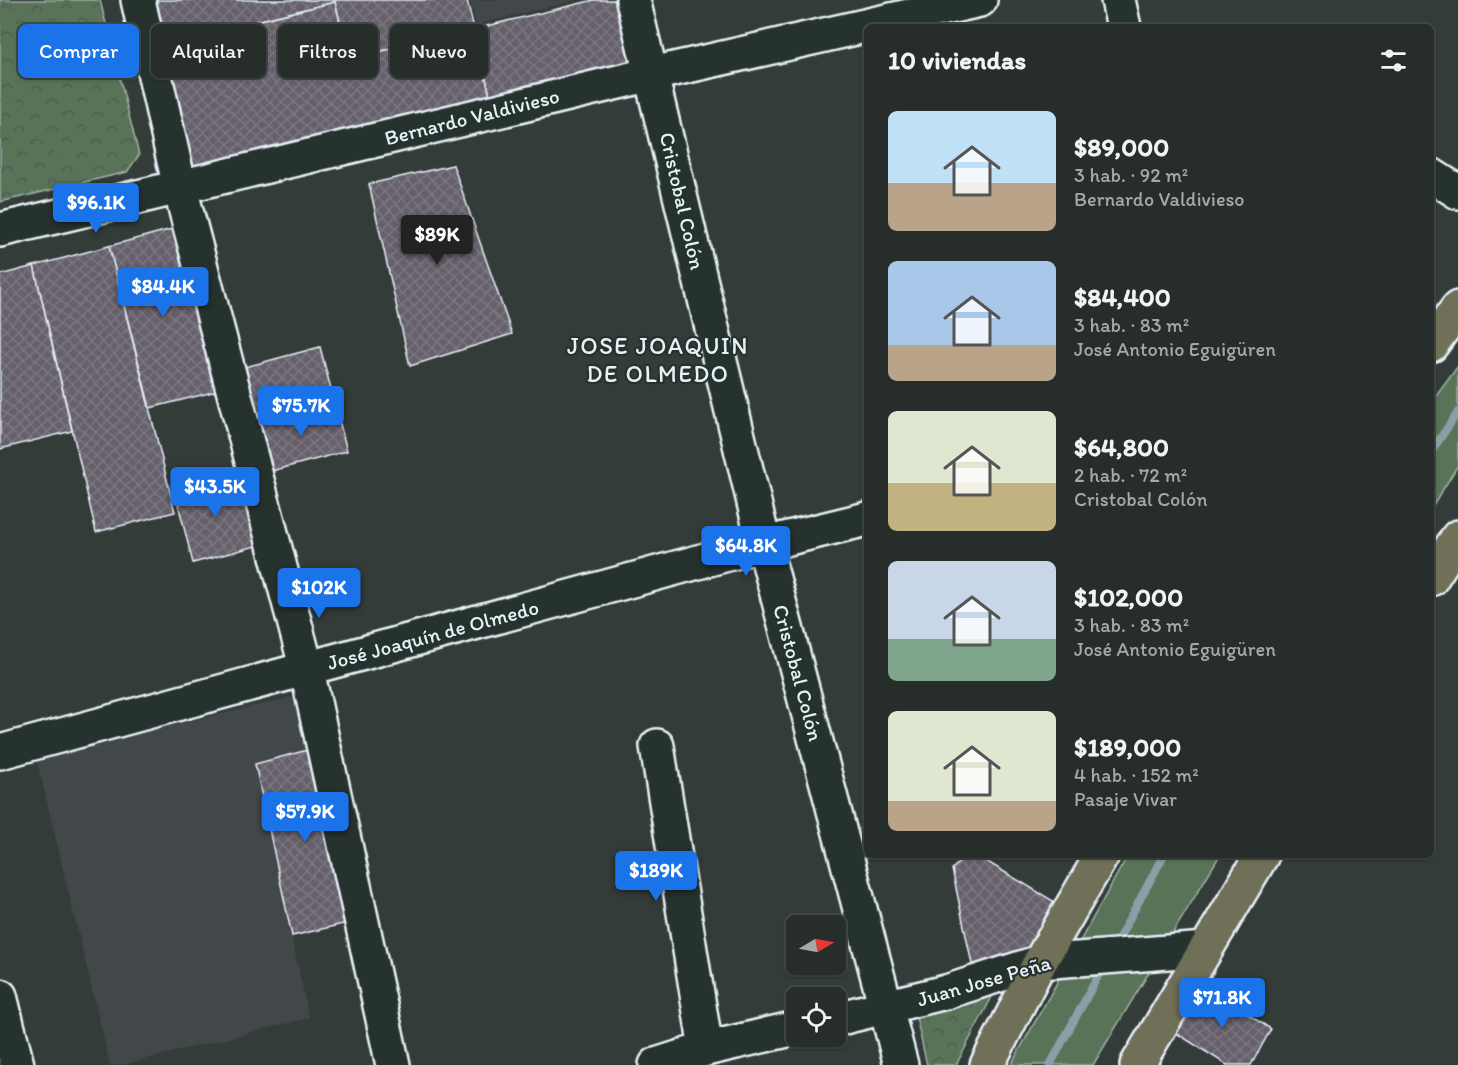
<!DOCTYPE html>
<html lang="es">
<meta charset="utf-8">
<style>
:root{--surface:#262d2b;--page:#323937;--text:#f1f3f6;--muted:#a4a8a9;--line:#424947;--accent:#1a73e8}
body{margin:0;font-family:Itim,sans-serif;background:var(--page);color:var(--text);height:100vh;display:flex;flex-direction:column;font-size:22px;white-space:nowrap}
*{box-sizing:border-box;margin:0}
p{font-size:20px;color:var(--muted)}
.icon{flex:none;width:33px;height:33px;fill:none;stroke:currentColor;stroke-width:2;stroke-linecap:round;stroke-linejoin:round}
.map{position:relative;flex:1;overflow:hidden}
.details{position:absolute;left:864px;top:24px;width:570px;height:834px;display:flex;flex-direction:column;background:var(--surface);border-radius:9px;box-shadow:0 2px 4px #0004,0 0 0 2px var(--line)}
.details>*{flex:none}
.guide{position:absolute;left:18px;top:24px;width:570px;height:54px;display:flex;gap:12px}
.needle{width:39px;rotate:80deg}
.controls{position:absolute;left:786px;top:915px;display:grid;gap:12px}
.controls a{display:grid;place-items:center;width:60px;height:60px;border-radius:9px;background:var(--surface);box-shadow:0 2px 4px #0004,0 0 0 2px var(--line);font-size:30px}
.price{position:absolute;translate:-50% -51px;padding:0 14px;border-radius:6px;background:var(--accent);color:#fff;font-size:20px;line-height:39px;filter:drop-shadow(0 2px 3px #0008)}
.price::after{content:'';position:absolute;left:50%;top:36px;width:18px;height:14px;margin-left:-9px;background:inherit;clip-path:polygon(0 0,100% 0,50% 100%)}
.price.selected{background:#222;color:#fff}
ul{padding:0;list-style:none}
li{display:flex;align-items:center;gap:18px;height:150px;padding:0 24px}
li span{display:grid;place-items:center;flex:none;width:168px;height:120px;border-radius:9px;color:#555}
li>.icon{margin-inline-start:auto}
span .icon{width:72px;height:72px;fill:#fffc;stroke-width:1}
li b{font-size:26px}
h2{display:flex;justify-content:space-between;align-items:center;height:72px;padding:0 24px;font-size:26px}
.pill{padding:0 21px;border-radius:9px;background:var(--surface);box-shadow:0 2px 4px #0004,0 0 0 2px var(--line);font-size:21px;line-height:54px}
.pill.selected{background:var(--accent);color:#fff}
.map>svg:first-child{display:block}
.built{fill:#424748}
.grass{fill:#597358;stroke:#a0b2a8;stroke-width:1.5}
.park{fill:url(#park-crowns);stroke:#a0b2a8;stroke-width:1.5}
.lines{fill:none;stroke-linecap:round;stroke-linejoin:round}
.stream{stroke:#8a9fa8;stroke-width:8}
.building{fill:url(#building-cross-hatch);stroke:#e8f1f8;stroke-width:1.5}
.minor-casing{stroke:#e8f1f8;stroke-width:38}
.major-casing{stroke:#e8f1f8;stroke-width:38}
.minor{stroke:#26332d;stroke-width:33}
.major{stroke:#706f59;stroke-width:33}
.labels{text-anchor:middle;stroke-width:4.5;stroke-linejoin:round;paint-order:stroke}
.street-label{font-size:21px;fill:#e8f1f8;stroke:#26332d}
.quarter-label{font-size:24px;letter-spacing:1.5px;fill:#e8f1f8;stroke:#26332d}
</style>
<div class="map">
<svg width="1458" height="1065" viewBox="0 0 1458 1065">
<defs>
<pattern id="park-crowns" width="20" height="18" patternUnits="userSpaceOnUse" patternTransform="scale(1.5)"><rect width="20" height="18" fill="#597358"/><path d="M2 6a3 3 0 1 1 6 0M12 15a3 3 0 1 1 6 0" fill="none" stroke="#4f5b50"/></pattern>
<pattern id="building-cross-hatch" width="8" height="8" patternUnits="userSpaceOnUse" patternTransform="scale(1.5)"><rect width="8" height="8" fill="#66606b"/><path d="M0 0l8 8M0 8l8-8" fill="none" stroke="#7c7781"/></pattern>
</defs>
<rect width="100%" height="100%" fill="#333c39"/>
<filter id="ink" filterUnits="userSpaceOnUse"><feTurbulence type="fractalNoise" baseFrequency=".0167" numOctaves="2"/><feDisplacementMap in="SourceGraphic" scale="12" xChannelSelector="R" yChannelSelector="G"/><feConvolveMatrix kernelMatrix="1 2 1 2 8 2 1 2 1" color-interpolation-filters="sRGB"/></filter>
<g filter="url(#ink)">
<!-- built -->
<g class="built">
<path d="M470 0H578L476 25Z"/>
<path d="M302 695 315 748 255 764 309 1018 122 1065H110L36 757Z"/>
</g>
<!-- grass -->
<g class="grass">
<path d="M1458 366V465L1431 509V403Z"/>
<path d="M1128 855H1220L1093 1065H1011Z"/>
</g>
<!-- park -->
<g class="park">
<path d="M0 0H100L139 155 127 172 0 202Z"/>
<path d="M993 995 956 1065H927L916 1017Z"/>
</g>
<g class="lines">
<!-- stream -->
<g class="stream">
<path d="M1431 452 1458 412"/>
<path d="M1113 949 1164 855"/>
<path d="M1050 1065 1104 965"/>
</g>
</g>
<!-- building -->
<g class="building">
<path d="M151 0H467L474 29 349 59 335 2 162 44Z"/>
<path d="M594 0H622L637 65 491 100 474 29Z"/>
<path d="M335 2 349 59 474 29 491 100 193 172 162 44Z"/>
<path d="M453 165 512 334 410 366 369 184Z"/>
<path d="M176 228 217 391 150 408 109 246Z"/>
<path d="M109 246 175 512 96 532 34 266Z"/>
<path d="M34 266 72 431 0 449V275Z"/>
<path d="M320 347 334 401 255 423 241 368Z"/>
<path d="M334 401 347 451 268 472 255 423Z"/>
<path d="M237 473 256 546 193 563 174 488Z"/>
<path d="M315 748 356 921 292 936 255 764Z"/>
<path d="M967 855H976L1063 907 1042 952 973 969 952 869Z"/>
<path d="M1200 984 1271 1029 1251 1065H1227L1173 1031Z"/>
</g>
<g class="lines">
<defs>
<g id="minor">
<path d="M138 0 180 188 307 670 393 1065"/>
<path d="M633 0 764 544 901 1065"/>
<path d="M1118 0 1124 27"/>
<path d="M1431 175 1458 192"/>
<path d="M0 230 652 74 980 0"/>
<path d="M657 746 706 1049"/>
<path d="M0 752 764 544 867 519"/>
<path d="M0 996 17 1065"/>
<path d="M836 1019 946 992 1040 962 1206 949"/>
<path d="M656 1065 706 1049 796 1028"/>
</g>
<g id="major">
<path d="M1431 345 1458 308"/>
<path d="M1431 579 1458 537"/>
<path d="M987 1065 1040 962 1102 855"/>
<path d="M1137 1065 1262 855"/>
</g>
</defs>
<!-- minor casing -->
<use href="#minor" class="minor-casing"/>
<!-- major casing -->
<use href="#major" class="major-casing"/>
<!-- minor -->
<use href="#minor" class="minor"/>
<!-- major -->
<use href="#major" class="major"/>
</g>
</g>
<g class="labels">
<!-- street labels -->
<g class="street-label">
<text transform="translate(472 117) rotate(-14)" y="7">Bernardo Valdivieso</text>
<text transform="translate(682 201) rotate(77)" y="7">Cristobal Colón</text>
<text transform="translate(433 635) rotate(-15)" y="7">José Joaquín de Olmedo</text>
<text transform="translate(798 673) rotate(75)" y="7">Cristobal Colón</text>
<text transform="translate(984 981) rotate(-16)" y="7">Juan Jose Peña</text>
</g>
<!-- quarter labels -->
<g class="quarter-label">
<text x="658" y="354">JOSE JOAQUIN<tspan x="658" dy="28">DE OLMEDO</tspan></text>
</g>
</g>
</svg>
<div class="controls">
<a><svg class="needle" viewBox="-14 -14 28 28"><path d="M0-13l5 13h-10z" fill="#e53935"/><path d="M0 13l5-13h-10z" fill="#a4a8a9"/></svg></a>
<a><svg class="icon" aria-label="locate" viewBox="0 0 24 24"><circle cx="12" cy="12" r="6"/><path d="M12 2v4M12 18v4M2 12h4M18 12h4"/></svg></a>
</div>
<b class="price" style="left:96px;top:234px">$96.1K</b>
<b class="price selected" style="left:437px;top:266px">$89K</b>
<b class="price" style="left:163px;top:318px">$84.4K</b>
<b class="price" style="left:301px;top:437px">$75.7K</b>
<b class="price" style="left:215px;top:518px">$43.5K</b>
<b class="price" style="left:746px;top:577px">$64.8K</b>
<b class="price" style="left:319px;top:619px">$102K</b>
<b class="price" style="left:305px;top:843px">$57.9K</b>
<b class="price" style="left:656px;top:902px">$189K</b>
<b class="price" style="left:1222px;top:1029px">$71.8K</b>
<div class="guide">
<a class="pill selected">Comprar</a>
<a class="pill">Alquilar</a>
<a class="pill">Filtros</a>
<a class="pill">Nuevo</a>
</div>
<section class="details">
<h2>10 viviendas<svg class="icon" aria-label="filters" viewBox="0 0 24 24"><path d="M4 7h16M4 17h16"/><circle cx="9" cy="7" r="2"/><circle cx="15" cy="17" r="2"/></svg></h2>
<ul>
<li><span style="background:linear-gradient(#bfe0f5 60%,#b9a48a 0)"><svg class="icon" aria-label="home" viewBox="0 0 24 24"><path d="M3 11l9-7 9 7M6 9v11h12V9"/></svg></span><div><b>$89,000</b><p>3 hab. · 92 m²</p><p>Bernardo Valdivieso</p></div></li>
<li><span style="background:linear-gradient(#a9c7e8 70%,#b9a48a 0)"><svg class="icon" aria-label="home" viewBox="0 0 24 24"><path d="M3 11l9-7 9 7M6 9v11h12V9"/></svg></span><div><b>$84,400</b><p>3 hab. · 83 m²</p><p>José Antonio Eguigüren</p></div></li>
<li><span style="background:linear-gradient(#dfe7d0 60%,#c2b280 0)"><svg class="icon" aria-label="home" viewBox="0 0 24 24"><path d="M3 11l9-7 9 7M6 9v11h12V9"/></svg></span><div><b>$64,800</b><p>2 hab. · 72 m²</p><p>Cristobal Colón</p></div></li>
<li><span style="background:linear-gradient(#c9d6e8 65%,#7fa58c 0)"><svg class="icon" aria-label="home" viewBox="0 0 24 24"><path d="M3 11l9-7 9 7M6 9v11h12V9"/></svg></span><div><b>$102,000</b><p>3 hab. · 83 m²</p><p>José Antonio Eguigüren</p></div></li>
<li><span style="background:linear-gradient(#dfe7d0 75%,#b9a48a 0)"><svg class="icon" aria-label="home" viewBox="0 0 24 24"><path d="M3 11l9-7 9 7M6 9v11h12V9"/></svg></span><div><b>$189,000</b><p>4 hab. · 152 m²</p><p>Pasaje Vivar</p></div></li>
</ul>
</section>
</div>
